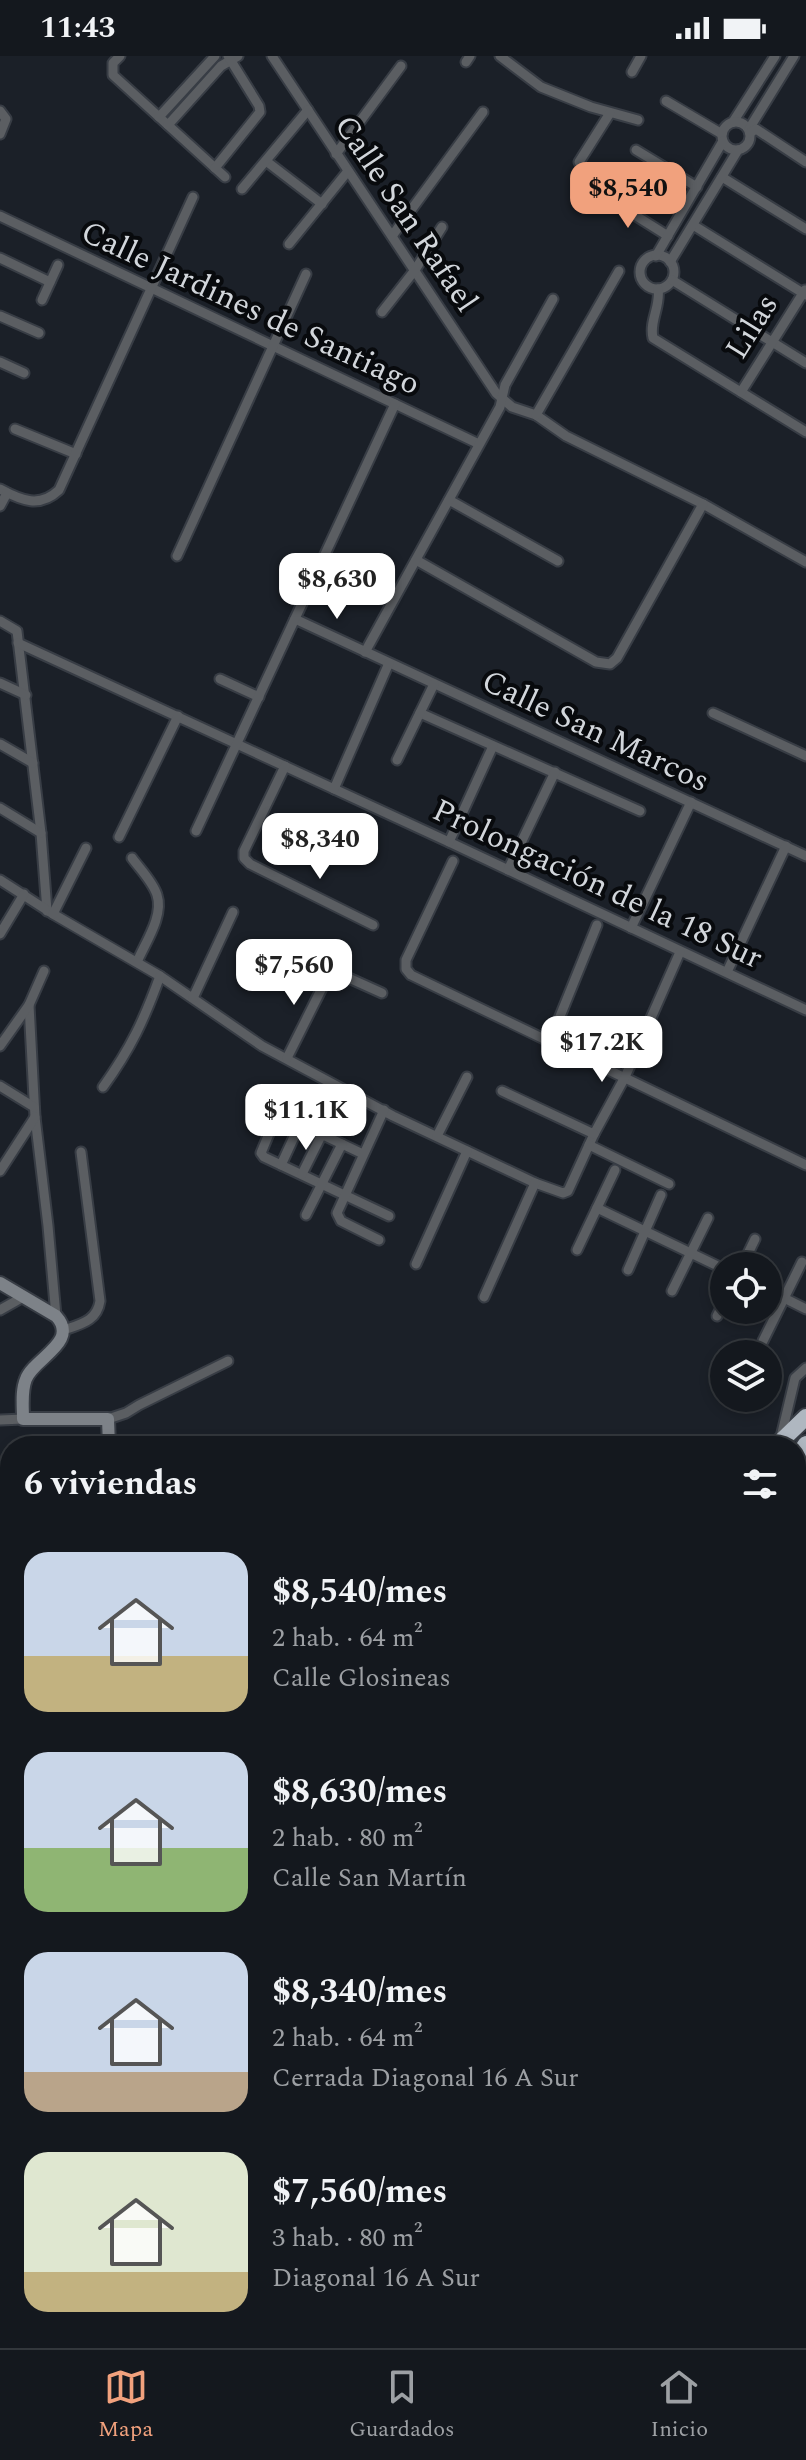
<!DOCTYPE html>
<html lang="es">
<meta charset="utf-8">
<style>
:root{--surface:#14181e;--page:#1d2127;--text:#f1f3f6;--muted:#9da0a4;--line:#33373c;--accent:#f1a17d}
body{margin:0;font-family:Spectral,serif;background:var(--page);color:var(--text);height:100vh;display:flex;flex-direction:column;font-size:30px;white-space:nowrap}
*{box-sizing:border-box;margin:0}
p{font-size:26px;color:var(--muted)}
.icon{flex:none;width:44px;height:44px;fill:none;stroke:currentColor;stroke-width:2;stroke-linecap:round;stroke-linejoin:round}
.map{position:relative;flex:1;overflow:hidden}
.drawer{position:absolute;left:0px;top:1380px;width:806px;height:912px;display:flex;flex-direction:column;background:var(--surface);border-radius:32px 32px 0 0;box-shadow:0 4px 12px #0003,0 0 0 2px var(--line)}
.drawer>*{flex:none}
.fabs{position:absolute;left:710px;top:1196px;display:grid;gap:16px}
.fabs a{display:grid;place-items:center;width:72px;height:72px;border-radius:50%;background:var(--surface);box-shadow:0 4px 12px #0003,0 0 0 2px var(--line);font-size:40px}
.price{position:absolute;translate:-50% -68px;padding:0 18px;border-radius:16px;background:#fff;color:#222;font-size:26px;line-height:52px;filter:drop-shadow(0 2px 4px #0008)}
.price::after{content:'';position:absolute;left:50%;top:48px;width:24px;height:18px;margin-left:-12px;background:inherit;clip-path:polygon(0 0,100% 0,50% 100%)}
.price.on{background:var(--accent);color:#111}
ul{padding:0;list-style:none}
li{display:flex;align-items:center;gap:24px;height:200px;padding:0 24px}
li span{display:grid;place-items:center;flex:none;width:224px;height:160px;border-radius:24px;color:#555}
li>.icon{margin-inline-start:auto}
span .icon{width:96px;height:96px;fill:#fffc;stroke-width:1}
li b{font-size:34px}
h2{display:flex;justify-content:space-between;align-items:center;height:96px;padding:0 24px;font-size:34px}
.status{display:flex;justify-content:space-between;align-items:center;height:56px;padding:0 40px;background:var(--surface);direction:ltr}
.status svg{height:22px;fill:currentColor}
.tabs{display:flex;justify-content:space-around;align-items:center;height:112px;border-top:2px solid var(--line);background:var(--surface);font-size:22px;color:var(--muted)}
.tabs a{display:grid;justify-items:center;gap:4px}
.tabs .on{color:var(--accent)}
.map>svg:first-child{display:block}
.green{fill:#002859}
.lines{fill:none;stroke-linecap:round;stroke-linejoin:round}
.street-casing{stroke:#383d45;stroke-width:13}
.secondary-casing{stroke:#383d45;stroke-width:16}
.highway-casing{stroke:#383d45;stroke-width:20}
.street{stroke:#5b5e62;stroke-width:9}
.secondary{stroke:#7d8288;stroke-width:12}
.highway{stroke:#afb7c0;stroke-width:16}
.labels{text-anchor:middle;stroke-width:8;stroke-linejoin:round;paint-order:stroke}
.street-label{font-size:32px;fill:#d2d6db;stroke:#080a0d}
</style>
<div class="status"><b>11:43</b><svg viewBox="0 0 49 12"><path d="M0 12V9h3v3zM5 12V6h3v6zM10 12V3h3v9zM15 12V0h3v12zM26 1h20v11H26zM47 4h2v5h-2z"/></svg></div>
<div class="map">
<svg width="806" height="2292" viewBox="0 0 806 2292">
<rect width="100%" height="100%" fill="#1b2028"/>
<!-- green -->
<g class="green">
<path d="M0 1699 10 1705V1879L0 1874Z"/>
<path d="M10 1900V2095L0 2097V1920Z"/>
</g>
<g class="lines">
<defs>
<g id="street">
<path d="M120 0 113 7V19L225 121"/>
<path d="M272 0 496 337 512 351 536 359 566 380 703 448 806 506"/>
<path d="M500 0 541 31 591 51 638 64"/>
<path d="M466 6 470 0"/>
<path d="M632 16 641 0"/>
<path d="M666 45 722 78"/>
<path d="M0 55 6 63 0 78"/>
<path d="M159 61 215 0"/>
<path d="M733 66 775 0"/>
<circle cx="736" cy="80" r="14"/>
<path d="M168 69 221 10 238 0"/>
<path d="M749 73 794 0"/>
<path d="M750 77 756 73 806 106"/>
<path d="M636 94 697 131"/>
<path d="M336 98 401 10"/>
<path d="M266 105 322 148"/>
<path d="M579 106 610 57"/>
<path d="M215 112 260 56 259 50 228 0"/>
<path d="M722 121 806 173"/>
<path d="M242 133 308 54"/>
<path d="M606 141 668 180"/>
<path d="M0 160 479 388"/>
<path d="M693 169 806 239"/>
<path d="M392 180 483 56"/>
<path d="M289 188 348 115"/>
<circle cx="657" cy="216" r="17"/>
<path d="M656 200 723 85"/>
<path d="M0 202 50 226"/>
<path d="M670 206 738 94"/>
<path d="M672 224 806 307"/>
<path d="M658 233C661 250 649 265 653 282L806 376"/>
<path d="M42 244 58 209"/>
<path d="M382 256 415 214 442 171"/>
<path d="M0 260 39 277"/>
<path d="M0 306 24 317"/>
<path d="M741 336 805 234"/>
<path d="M536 359 619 215"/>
<path d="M15 373 76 398"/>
<path d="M0 433C22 445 40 452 59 434L193 141"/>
<path d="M449 444 558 505"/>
<path d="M0 450 7 437"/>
<path d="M177 500 306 218"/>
<path d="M416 504 596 606 610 608 617 602 703 448"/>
<path d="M295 563 806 800"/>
<path d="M0 565 17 575 41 777 47 855"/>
<path d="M18 587 449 786 806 954"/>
<path d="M365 596 500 351 505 329 553 243"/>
<path d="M220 623 259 641"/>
<path d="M0 627 26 639"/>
<path d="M420 657 640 755"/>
<path d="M713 657 806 700"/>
<path d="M0 688 33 707"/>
<path d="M397 704 434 628"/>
<path d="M285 710 244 795V802L250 808 373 869"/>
<path d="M334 733 389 607"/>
<path d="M0 752 41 777"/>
<path d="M196 775 395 348"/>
<path d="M119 781 178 660"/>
<path d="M449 786 493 690"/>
<path d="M132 802C140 813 153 826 157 839 164 860 145 887 137 906"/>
<path d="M453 805 406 904V913L411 919 806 1109"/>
<path d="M508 814 555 716"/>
<path d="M0 824 53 858 160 920 262 990 393 1060 535 1127 563 1137 568 1135 594 1078 625 1021 680 896"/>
<path d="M53 858 86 792"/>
<path d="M631 872 691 746"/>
<path d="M0 878 24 838"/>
<path d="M280 891 382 937"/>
<path d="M727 916 786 790"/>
<path d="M193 942 233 856"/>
<path d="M29 949 35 1061 48 1170 56 1260"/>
<path d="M550 985 597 869"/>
<path d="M0 990 29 949 44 915"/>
<path d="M287 1002 331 914"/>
<path d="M0 1030 34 1051"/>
<path d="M103 1031C131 992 144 964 160 920"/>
<path d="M502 1035 594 1078"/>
<path d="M437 1080 467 1021"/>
<path d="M589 1089 669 1128"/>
<path d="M363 1098 281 1059 275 1063 261 1097 264 1101 389 1160"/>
<path d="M281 1109 300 1068"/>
<path d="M0 1115 35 1061"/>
<path d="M302 1118 322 1078"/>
<path d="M597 1152 724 1213"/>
<path d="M306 1159 342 1088"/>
<path d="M379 1184 341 1165 337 1157 384 1054"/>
<path d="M577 1194 615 1114"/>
<path d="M416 1208 467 1095"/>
<path d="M742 1210 755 1183"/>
<path d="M628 1214 661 1139"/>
<path d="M768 1234 806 1253"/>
<path d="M672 1235 708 1162"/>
<path d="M484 1241 535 1127"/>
<path d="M0 1254 23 1241"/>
<path d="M717 1260 724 1246"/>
<path d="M64 1274C81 1268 97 1265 100 1245L81 1096"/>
<path d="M763 1285 802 1206"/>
<path d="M108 1363 126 1357 139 1349 228 1305"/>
<path d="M0 1364 23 1363"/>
<path d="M781 1381 795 1322 806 1312"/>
<path d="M0 1421 10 1420"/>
<path d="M0 1512 10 1511"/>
<path d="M796 1632 806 1634"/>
<path d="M806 1642 801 1663 802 1669 806 1672"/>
<path d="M800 1738 806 1728"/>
<path d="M796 1778 806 1785"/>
<path d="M796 1881 806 1884"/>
<path d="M796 2073 806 2077"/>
<path d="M0 2098 10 2096"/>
<path d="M0 2133 10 2123"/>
<path d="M796 2225 806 2230"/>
<path d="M0 2232 10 2223"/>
<path d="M796 2261 803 2253"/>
<path d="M320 2282 323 2292"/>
<path d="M533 2282 538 2292"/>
<path d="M30 2283 31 2282"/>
<path d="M157 2292 159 2282"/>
<path d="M233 2292 245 2282"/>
<path d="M508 2292 517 2282"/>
<path d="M621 2292 629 2282"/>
<path d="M695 2292 704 2282"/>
<path d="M771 2292 779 2282"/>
</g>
<g id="secondary">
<path d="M0 1227 56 1260C80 1286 34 1302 26 1323 21 1335 23 1350 23 1363H108L109 1390"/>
<path d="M796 1552 806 1519"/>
<path d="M0 1654 10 1660"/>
<path d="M0 1675 10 1681"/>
<path d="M0 1686 10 1692"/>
<path d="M796 1969 806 1973"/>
<path d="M796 1986 806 1989"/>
<path d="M796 2001 806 2003"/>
</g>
<g id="highway">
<path d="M776 1390 806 1361"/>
<path d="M796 1403 806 1388"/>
<path d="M796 1449 806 1433"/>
<path d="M796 1514 806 1491"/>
<path d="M338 2292 347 2282"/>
<path d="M380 2292 388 2282"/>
<path d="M403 2292 412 2282"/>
<path d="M439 2292 447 2282"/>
<path d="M462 2292 472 2282"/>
</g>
</defs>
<!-- street casing -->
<use href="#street" class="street-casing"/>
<!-- secondary casing -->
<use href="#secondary" class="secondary-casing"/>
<!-- highway casing -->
<use href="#highway" class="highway-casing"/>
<!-- street -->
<use href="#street" class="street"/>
<!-- secondary -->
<use href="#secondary" class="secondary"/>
<!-- highway -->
<use href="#highway" class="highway"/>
</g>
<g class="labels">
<!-- street labels -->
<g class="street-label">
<text transform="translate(407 157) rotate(56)" y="11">Calle San Rafael</text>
<text transform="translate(251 251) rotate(25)" y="11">Calle Jardines de Santiago</text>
<text transform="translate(751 270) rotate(-58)" y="11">Lilas</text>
<text transform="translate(596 674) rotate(25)" y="11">Calle San Marcos</text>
<text transform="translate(598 827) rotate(25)" y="11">Prolongación de la 18 Sur</text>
</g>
</g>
</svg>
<div class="fabs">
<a><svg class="icon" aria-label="locate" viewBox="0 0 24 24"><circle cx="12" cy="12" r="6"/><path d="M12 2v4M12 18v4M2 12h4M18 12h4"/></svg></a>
<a><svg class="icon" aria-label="layers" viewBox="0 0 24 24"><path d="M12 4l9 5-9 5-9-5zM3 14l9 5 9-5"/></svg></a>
</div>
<b class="price on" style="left:628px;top:174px">$8,540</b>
<b class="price" style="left:337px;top:565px">$8,630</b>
<b class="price" style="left:320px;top:825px">$8,340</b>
<b class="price" style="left:294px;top:951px">$7,560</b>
<b class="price" style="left:602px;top:1028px">$17.2K</b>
<b class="price" style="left:306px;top:1096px">$11.1K</b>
<section class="drawer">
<h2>6 viviendas<svg class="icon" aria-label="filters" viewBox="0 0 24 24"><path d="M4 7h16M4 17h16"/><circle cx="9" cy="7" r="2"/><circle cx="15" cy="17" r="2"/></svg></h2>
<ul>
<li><span style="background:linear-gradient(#c9d6e8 65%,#c2b280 0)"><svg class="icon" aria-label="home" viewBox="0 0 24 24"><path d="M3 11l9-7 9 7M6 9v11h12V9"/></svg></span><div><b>$8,540/mes</b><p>2 hab. · 64 m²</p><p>Calle Glosineas</p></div></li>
<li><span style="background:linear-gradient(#c9d6e8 60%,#8fb573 0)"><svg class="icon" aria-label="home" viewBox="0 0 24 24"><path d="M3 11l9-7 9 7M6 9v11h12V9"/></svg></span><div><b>$8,630/mes</b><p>2 hab. · 80 m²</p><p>Calle San Martín</p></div></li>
<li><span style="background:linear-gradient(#c9d6e8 75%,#b9a48a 0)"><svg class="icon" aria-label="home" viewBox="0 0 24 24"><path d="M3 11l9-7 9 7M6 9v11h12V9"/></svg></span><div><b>$8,340/mes</b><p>2 hab. · 64 m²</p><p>Cerrada Diagonal 16 A Sur</p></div></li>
<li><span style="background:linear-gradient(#dfe7d0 75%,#c2b280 0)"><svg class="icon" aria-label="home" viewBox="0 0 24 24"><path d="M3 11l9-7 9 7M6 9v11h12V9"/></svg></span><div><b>$7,560/mes</b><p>3 hab. · 80 m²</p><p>Diagonal 16 A Sur</p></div></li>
</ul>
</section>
</div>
<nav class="tabs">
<a class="on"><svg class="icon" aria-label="map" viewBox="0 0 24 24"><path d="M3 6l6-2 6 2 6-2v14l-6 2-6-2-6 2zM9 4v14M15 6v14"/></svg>Mapa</a>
<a><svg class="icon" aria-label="saved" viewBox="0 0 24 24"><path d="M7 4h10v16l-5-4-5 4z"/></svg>Guardados</a>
<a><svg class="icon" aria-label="home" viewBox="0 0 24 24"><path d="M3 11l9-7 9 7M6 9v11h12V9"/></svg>Inicio</a>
</nav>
